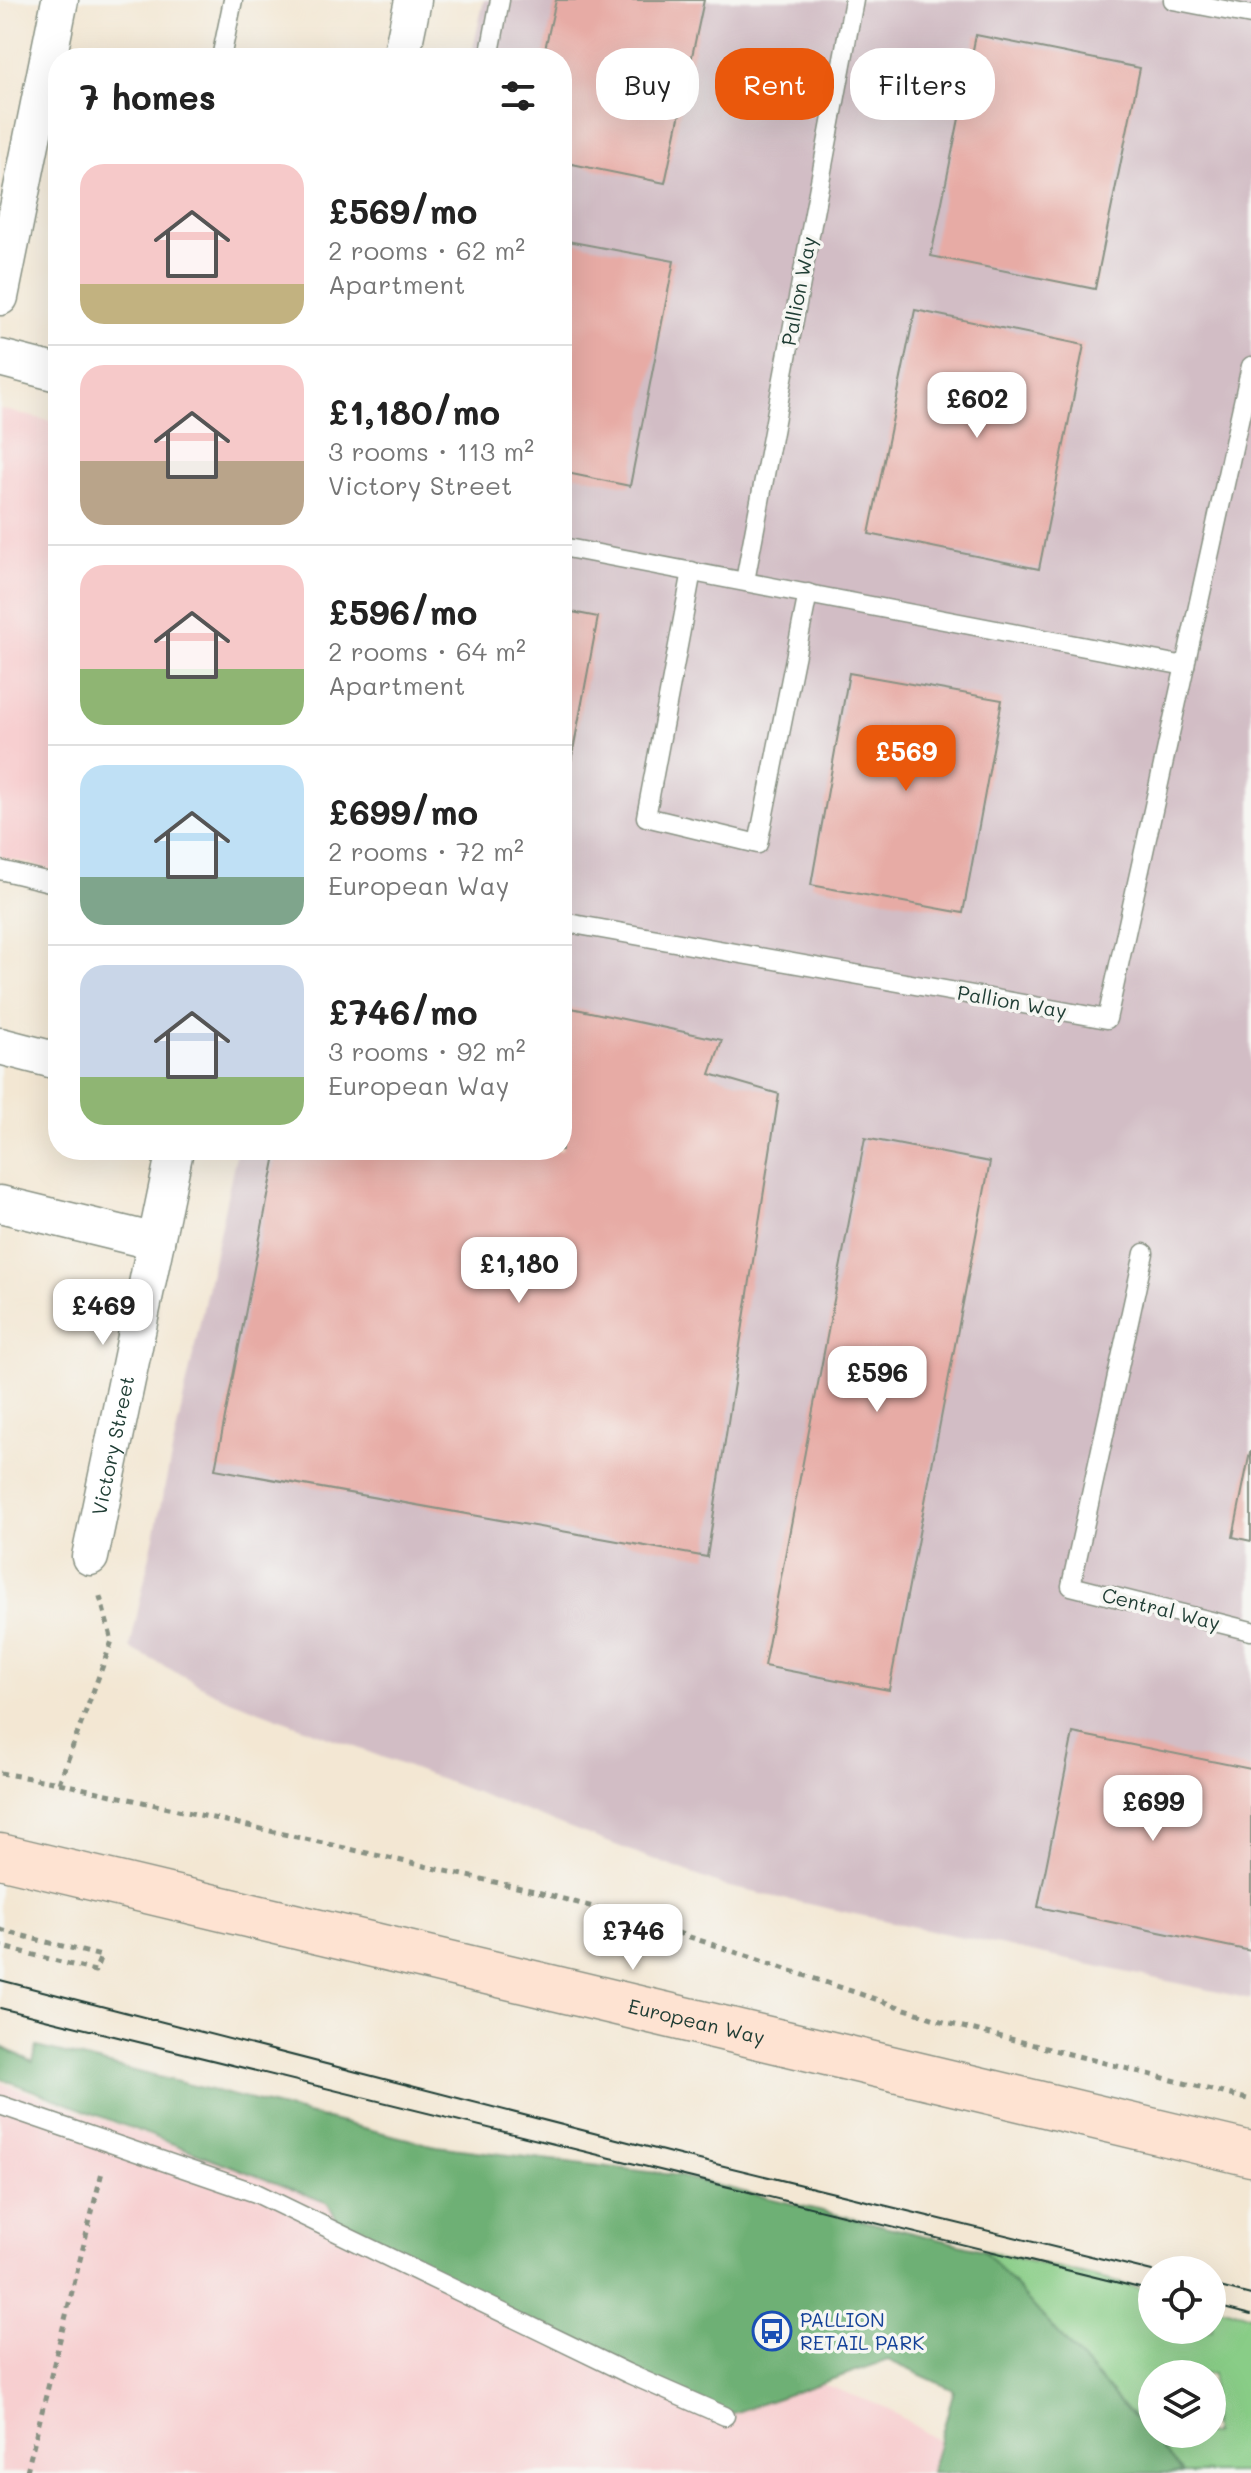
<!DOCTYPE html>
<meta charset="utf-8">
<style>
:root{--surface:#fff;--page:#f6f6f6;--text:#222;--muted:#767676;--line:#e0e0e0;--accent:#ea580c}
body{margin:0;font-family:Mali,sans-serif;background:var(--page);color:var(--text);height:100vh;display:flex;flex-direction:column;font-size:30px;white-space:nowrap}
*{box-sizing:border-box;margin:0}
p{font-size:26px;color:var(--muted)}
.icon{flex:none;width:44px;height:44px;fill:none;stroke:currentColor;stroke-width:2;stroke-linecap:round;stroke-linejoin:round}
.map{position:relative;flex:1;overflow:hidden}
.panel{position:absolute;left:48px;top:48px;width:524px;height:1112px;display:flex;flex-direction:column;background:var(--surface);border-radius:32px;box-shadow:0 8px 32px #0002}
.panel>*{flex:none}
.banner{position:absolute;left:596px;top:48px;width:534px;height:72px;display:flex;gap:16px}
.fabs{position:absolute;left:1138px;top:2256px;display:grid;gap:16px}
.fabs a{display:grid;place-items:center;width:88px;height:88px;border-radius:50%;background:var(--surface);box-shadow:0 8px 32px #0002;font-size:40px}
.price{position:absolute;translate:-50% -68px;padding:0 18px;border-radius:16px;background:#fff;color:#222;font-size:26px;line-height:52px;filter:drop-shadow(0 2px 4px #0008)}
.price::after{content:'';position:absolute;left:50%;top:48px;width:24px;height:18px;margin-left:-12px;background:inherit;clip-path:polygon(0 0,100% 0,50% 100%)}
.price.selected{background:var(--accent);color:#fff}
ul{padding:0;list-style:none}
li{display:flex;align-items:center;gap:24px;height:200px;padding:0 32px}
li+li{border-top:2px solid var(--line)}
li span{display:grid;place-items:center;flex:none;width:224px;height:160px;border-radius:24px;color:#555}
li>.icon{margin-inline-start:auto}
span .icon{width:96px;height:96px;fill:#fffc;stroke-width:1}
li b{font-size:34px}
h2{display:flex;justify-content:space-between;align-items:center;height:96px;padding:0 32px;font-size:34px}
.pill{padding:0 28px;border-radius:32px;background:var(--surface);box-shadow:0 8px 32px #0002;font-size:28px;line-height:72px}
.pill.selected{background:var(--accent);color:#fff}
.map>svg:first-child{display:block}
.built{fill:#f7cfd0}
.industrial{fill:#d2bdc5}
.green{fill:#89cd87;stroke:#54855e;stroke-width:2;fill-rule:evenodd}
.forest{fill:#6eb074;stroke:#467654;stroke-width:2}
.building{fill:#e7aba5}
.lines{fill:none;stroke-linecap:round;stroke-linejoin:round}
.lane-casing{stroke:#899284;stroke-width:21}
.street-casing{stroke:#899284;stroke-width:39}
.secondary-casing{stroke:#899284;stroke-width:47}
.path{stroke:#899284;stroke-width:5;stroke-dasharray:6 6;stroke-linecap:butt}
.lane{stroke:#fff;stroke-width:18}
.street{stroke:#fff;stroke-width:36}
.secondary{stroke:#fee3d2;stroke-width:44}
.tram{stroke:#1f3d34;stroke-width:2}
.labels{text-anchor:middle;stroke-width:7;stroke-linejoin:round;paint-order:stroke}
.street-label{font-size:20px;fill:#1f3d34;stroke:#f6f6f2}
.transit-label{font-size:20px;fill:#164399;stroke:#f6f6f2;text-anchor:start}
</style>
<div class="map">
<svg width="1251" height="2473" viewBox="0 0 1251 2473">
<rect width="100%" height="100%" fill="#f6f6f2"/>
<filter id="ink" filterUnits="userSpaceOnUse"><feTurbulence type="fractalNoise" baseFrequency=".0125" numOctaves="2"/><feDisplacementMap in="SourceGraphic" scale="16" xChannelSelector="R" yChannelSelector="G"/><feConvolveMatrix kernelMatrix="1 2 1 2 8 2 1 2 1" color-interpolation-filters="sRGB"/></filter>
<filter id="wash" filterUnits="userSpaceOnUse"><feTurbulence type="fractalNoise" baseFrequency=".006" numOctaves="4" result="noise"/><feDisplacementMap in="SourceGraphic" scale="32" xChannelSelector="R" yChannelSelector="G"/><feGaussianBlur stdDeviation="1.8" result="paint"/><feColorMatrix in="noise" values="0 0 0 0 0 0 0 0 0 0 0 0 0 0 0 0 0 1.4 0 .05"/><feComposite in="paint" operator="in"/></filter>
<g filter="url(#wash)">
<rect width="100%" height="100%" fill="#f3e7d3"/>
<!-- built -->
<g class="built">
<path d="M0 409 58 423V871L0 857Z"/>
<path d="M0 2082 885 2407 990 2473H0Z"/>
</g>
<!-- industrial -->
<path class="industrial" d="M484 0H1251V1999L724 1886 225 1698 130 1648 237 1150H562V58H471Z"/>
<!-- green -->
<path class="green" d="M983 2250 1152 2291V2330H1212V2305L1251 2315V2473H1183ZM1152 2374H1212V2434H1152Z"/>
<!-- forest -->
<path class="forest" d="M0 2046 33 2062 37 2047 436 2146 674 2175 983 2250 1183 2473H931L954 2390 888 2360 725 2416 346 2236 328 2203 0 2078Z"/>
<g id="blocks">
<!-- building -->
<g class="building">
<path d="M556 0H704L665 183 562 162V58H543Z"/>
<path d="M976 35 1140 68 1095 289 931 256Z"/>
<path d="M562 240 674 261 630 486 562 472Z"/>
<path d="M915 310 1084 345 1039 569 869 534Z"/>
<path d="M562 610 598 617 564 799H562Z"/>
<path d="M849 673 1002 700 963 913 811 885Z"/>
<path d="M562 1006 722 1040 710 1074 779 1094 707 1557 215 1469 277 1150H562Z"/>
<path d="M865 1138 990 1162 889 1690 764 1666Z"/>
<path d="M1250 1452H1251V1541L1233 1537Z"/>
<path d="M1073 1733 1251 1769V1951L1038 1907Z"/>
</g>
</g>
</g>
<g filter="url(#ink)">
<use href="#blocks" fill-opacity="0" stroke="#899284" stroke-width="2"/>
<g class="lines">
<defs>
<g id="lane">
<path d="M1173 0 1251 15"/>
<path d="M221 58 233 0"/>
<path d="M489 58 500 0"/>
<path d="M562 547 1185 666"/>
<path d="M692 571 646 817 758 844 808 593"/>
<path d="M745 581 854 0"/>
<path d="M0 870 58 884"/>
<path d="M562 922 1107 1019 1251 366"/>
<path d="M1144 1253 1071 1586 1251 1631"/>
<path d="M0 2105 256 2193 627 2373 725 2416"/>
</g>
<g id="street">
<path d="M401 58 413 0"/>
<path d="M0 297 60 0"/>
<path d="M0 358 58 373"/>
<path d="M0 1046 58 1061"/>
<path d="M0 1204 156 1242"/>
<path id="s1" d="M90 1557 175 1150"/>
</g>
<g id="secondary">
<path id="s2" d="M0 1856 1251 2154"/>
</g>
</defs>
<!-- lane casing -->
<use href="#lane" class="lane-casing"/>
<!-- street casing -->
<use href="#street" class="street-casing"/>
<!-- secondary casing -->
<use href="#secondary" class="secondary-casing"/>
<!-- path -->
<g class="path">
<path d="M0 1773 59 1783 534 1891 630 1917 947 2023 1251 2100"/>
<path d="M59 1783 112 1641 99 1593"/>
<path d="M0 1930 101 1956 95 1971 0 1946"/>
<path d="M27 2471 102 2172"/>
</g>
<!-- lane -->
<use href="#lane" class="lane"/>
<!-- street -->
<use href="#street" class="street"/>
<!-- secondary -->
<use href="#secondary" class="secondary"/>
<!-- tram -->
<g class="tram">
<path d="M0 1980 679 2155 1152 2271"/>
<path d="M0 2008 1152 2291"/>
<path d="M1212 2285 1251 2295"/>
<path d="M1212 2305 1251 2315"/>
</g>
</g>
</g>
<!-- icons -->
<defs>
<symbol id="bus-ring" viewBox="-11 -11 22 22"><circle r="9.5" fill="#f6f6f2" stroke="#1a4fb4" stroke-width="1.5"/><path d="M-5-6H5V4H4V6H2V4H-2V6H-4V4H-5ZM-3.5-4V0h7V-4ZM-3.5 1.2v1.5H-2V1.2ZM2 1.2v1.5H3.5V1.2Z" fill="#1a4fb4"/></symbol>
</defs>
<g fill-rule="evenodd">
<use href="#bus-ring" x="750" y="2309" width="44" height="44"/>
</g>
<g class="labels">
<!-- street labels -->
<g class="street-label">
<text transform="translate(799 291) rotate(-79)" y="7">Pallion Way</text>
<text transform="translate(1012 1002) rotate(10)" y="7">Pallion Way</text>
<text dy="7" stroke="none"><textPath href="#s1" startOffset="114">Victory Street</textPath></text>
<text transform="translate(1161 1609) rotate(14)" y="7">Central Way</text>
<text dy="7" stroke="none"><textPath href="#s2" startOffset="716">European Way</textPath></text>
</g>
<!-- transit labels -->
<g class="transit-label">
<text x="800" y="2327">PALLION<tspan x="800" dy="23">RETAIL PARK</tspan></text>
</g>
</g>
</svg>
<div class="fabs">
<a><svg class="icon" aria-label="locate" viewBox="0 0 24 24"><circle cx="12" cy="12" r="6"/><path d="M12 2v4M12 18v4M2 12h4M18 12h4"/></svg></a>
<a><svg class="icon" aria-label="layers" viewBox="0 0 24 24"><path d="M12 4l9 5-9 5-9-5zM3 14l9 5 9-5"/></svg></a>
</div>
<b class="price" style="left:977px;top:440px">£602</b>
<b class="price selected" style="left:906px;top:793px">£569</b>
<b class="price" style="left:519px;top:1305px">£1,180</b>
<b class="price" style="left:103px;top:1347px">£469</b>
<b class="price" style="left:877px;top:1414px">£596</b>
<b class="price" style="left:1153px;top:1843px">£699</b>
<b class="price" style="left:633px;top:1972px">£746</b>
<div class="banner">
<a class="pill">Buy</a>
<a class="pill selected">Rent</a>
<a class="pill">Filters</a>
</div>
<section class="panel">
<h2>7 homes<svg class="icon" aria-label="filters" viewBox="0 0 24 24"><path d="M4 7h16M4 17h16"/><circle cx="9" cy="7" r="2"/><circle cx="15" cy="17" r="2"/></svg></h2>
<ul>
<li><span style="background:linear-gradient(#f6c9c9 75%,#c2b280 0)"><svg class="icon" aria-label="home" viewBox="0 0 24 24"><path d="M3 11l9-7 9 7M6 9v11h12V9"/></svg></span><div><b>£569/mo</b><p>2 rooms · 62 m²</p><p>Apartment</p></div></li>
<li><span style="background:linear-gradient(#f6c9c9 60%,#b9a48a 0)"><svg class="icon" aria-label="home" viewBox="0 0 24 24"><path d="M3 11l9-7 9 7M6 9v11h12V9"/></svg></span><div><b>£1,180/mo</b><p>3 rooms · 113 m²</p><p>Victory Street</p></div></li>
<li><span style="background:linear-gradient(#f6c9c9 65%,#8fb573 0)"><svg class="icon" aria-label="home" viewBox="0 0 24 24"><path d="M3 11l9-7 9 7M6 9v11h12V9"/></svg></span><div><b>£596/mo</b><p>2 rooms · 64 m²</p><p>Apartment</p></div></li>
<li><span style="background:linear-gradient(#bfe0f5 70%,#7fa58c 0)"><svg class="icon" aria-label="home" viewBox="0 0 24 24"><path d="M3 11l9-7 9 7M6 9v11h12V9"/></svg></span><div><b>£699/mo</b><p>2 rooms · 72 m²</p><p>European Way</p></div></li>
<li><span style="background:linear-gradient(#c9d6e8 70%,#8fb573 0)"><svg class="icon" aria-label="home" viewBox="0 0 24 24"><path d="M3 11l9-7 9 7M6 9v11h12V9"/></svg></span><div><b>£746/mo</b><p>3 rooms · 92 m²</p><p>European Way</p></div></li>
</ul>
</section>
</div>
